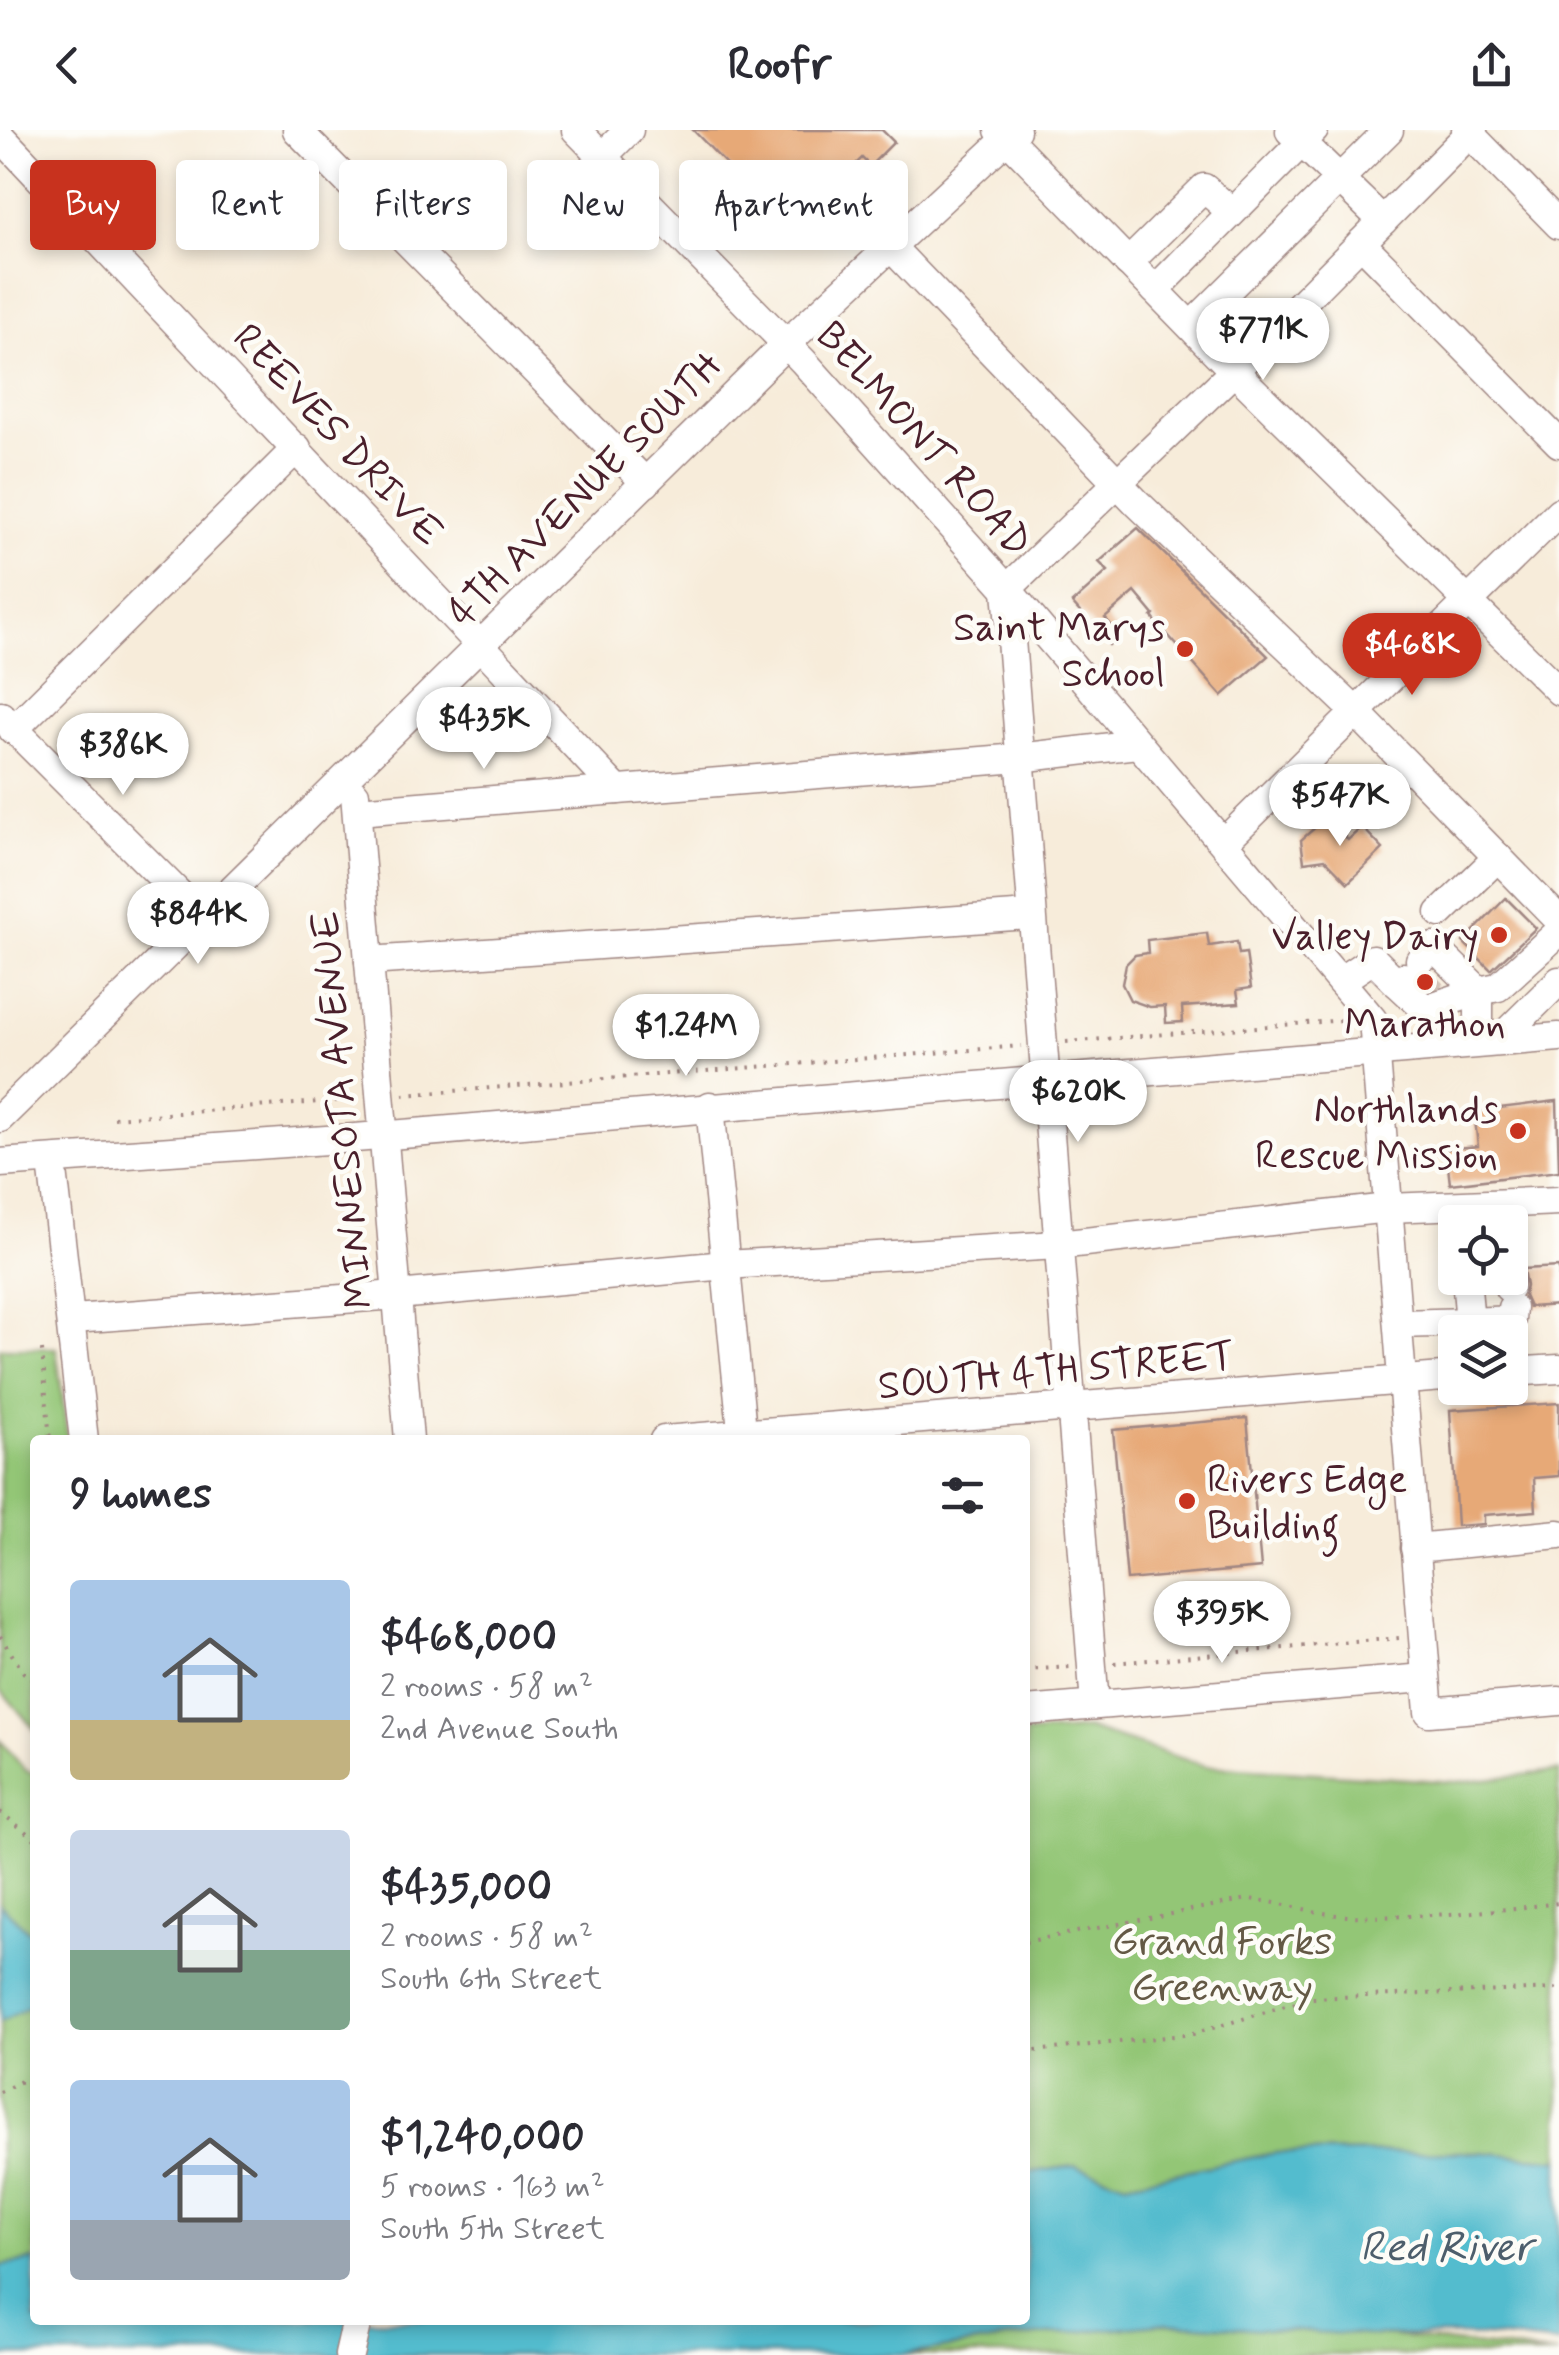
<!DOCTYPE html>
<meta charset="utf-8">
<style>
:root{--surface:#fff;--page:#f2f2f3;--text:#2b2b33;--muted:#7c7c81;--accent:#c8321e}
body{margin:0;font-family:Mynerve,sans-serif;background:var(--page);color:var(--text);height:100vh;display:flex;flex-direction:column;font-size:38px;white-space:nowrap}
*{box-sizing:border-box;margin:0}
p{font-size:32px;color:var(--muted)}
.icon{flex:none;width:55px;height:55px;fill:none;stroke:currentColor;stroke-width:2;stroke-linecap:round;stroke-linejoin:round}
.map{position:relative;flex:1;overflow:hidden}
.details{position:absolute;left:30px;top:1305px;width:1000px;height:890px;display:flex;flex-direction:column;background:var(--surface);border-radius:10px;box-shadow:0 5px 15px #0003}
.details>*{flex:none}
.banner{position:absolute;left:30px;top:30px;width:1000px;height:90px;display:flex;gap:20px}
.buttons{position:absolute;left:1438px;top:1075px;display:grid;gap:20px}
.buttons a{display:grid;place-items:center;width:90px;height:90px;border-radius:10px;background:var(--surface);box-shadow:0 5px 15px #0003;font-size:50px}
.price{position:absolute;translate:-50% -85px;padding:0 22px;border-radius:35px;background:#fff;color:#222;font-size:32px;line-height:65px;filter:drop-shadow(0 2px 5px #0008)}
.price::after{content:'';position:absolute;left:50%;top:60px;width:30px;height:22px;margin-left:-15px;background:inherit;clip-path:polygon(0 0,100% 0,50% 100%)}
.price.current{background:var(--accent);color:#fff}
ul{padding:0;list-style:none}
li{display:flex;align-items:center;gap:30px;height:250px;padding:0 40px}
li span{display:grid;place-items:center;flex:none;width:280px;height:200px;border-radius:10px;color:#555}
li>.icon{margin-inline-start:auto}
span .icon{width:120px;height:120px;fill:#fffc;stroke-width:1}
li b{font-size:42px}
h2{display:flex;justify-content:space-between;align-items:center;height:120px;padding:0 40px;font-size:42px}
.pill{padding:0 35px;border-radius:10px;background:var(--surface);box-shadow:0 5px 15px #0003;font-size:35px;line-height:90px}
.pill.current{background:var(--accent);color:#fff}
header{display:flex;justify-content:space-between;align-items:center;height:130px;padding:0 40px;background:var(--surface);font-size:45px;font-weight:700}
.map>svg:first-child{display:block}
.green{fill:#93c676;stroke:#6e7250;stroke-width:2.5}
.water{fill:#52bcce;stroke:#4e6e7c;stroke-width:2.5}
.building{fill:#e7a977}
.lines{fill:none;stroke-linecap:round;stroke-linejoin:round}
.minor-tunnel{stroke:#d4c3b7;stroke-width:28;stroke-dasharray:28 14;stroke-linecap:butt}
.minor-casing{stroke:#a08682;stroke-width:31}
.path{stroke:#a08682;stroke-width:4;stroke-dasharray:2.5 8;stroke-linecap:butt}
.minor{stroke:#fff;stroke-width:28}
.poi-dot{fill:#c8321e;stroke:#fdfcf7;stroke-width:4}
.labels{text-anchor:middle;stroke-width:9;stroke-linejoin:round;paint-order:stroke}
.street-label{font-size:40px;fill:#4a1f2b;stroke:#fdfcf7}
.poi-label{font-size:40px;fill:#4a1f2b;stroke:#fdfcf7;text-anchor:end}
.park-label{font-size:40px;fill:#645945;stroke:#fdfcf7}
.water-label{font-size:42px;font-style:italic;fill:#4d5e6c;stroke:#fdfcf7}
</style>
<header><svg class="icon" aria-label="back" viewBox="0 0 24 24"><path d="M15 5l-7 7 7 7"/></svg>Roofr<svg class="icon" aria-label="share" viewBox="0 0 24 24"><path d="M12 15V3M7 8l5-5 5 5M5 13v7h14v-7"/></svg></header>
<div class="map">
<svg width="1559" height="2225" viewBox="0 0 1559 2225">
<rect width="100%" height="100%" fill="#fdfcf7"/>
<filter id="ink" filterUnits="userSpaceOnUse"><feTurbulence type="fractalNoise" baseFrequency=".01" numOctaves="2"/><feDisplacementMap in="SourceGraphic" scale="20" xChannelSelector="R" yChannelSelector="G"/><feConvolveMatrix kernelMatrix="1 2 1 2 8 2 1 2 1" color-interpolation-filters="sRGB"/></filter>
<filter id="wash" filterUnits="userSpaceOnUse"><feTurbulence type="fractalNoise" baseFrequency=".0048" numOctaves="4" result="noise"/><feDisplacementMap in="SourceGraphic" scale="40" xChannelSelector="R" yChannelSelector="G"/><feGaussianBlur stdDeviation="2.25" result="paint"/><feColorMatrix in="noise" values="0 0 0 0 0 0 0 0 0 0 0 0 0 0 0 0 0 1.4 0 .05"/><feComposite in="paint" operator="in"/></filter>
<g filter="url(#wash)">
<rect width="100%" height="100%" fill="#f7ecda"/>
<!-- green -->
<g class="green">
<path d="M0 1218H56L68 1310H35V1600L0 1559Z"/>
<path d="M1088 1599 1206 1636 1456 1652 1559 1641V2030L1479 2022 1275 2023 1126 2053 1075 2036 1025 2043V1604Z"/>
<path d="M0 1610 25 1640 35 1644V2130L0 2136Z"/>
<path d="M1167 2193 1393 2206 1559 2225H902L996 2210Z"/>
</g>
<!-- water -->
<g class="water">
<path d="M0 1774 35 1807V1862L30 1876 0 1892Z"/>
<path d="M1479 2022 1559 2030V2214L1484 2206 1363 2205 1167 2193 996 2210 902 2225H0V2136L35 2130V2190H1025V2043L1075 2036 1126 2053 1275 2023Z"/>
</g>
<g id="blocks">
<!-- building -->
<g class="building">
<path d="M693 0H882L894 12 870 36 862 28 789 99Z"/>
<path d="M1138 398 1268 526 1222 566 1152 487 1154 485 1135 462 1105 488 1120 505 1109 515 1072 473 1108 441 1099 432Z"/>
<path d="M1327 687 1348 710 1362 697 1383 719 1348 753 1325 729 1304 732 1301 710Z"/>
<path d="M1506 768 1536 798 1491 840 1463 812Z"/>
<path d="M1207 803 1209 816 1237 812 1239 824 1246 823 1251 858 1237 860 1239 873 1182 877 1183 892 1166 893 1165 876 1150 877 1130 870 1122 854 1126 834 1135 825 1148 823 1147 810Z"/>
<path d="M1557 971 1559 1041 1450 1054 1446 1019 1478 1016 1474 981Z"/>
<path d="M1559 1137V1175L1529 1177 1524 1166 1526 1156 1523 1139Z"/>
<path d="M1559 1273V1346L1534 1348 1536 1381 1484 1385V1394L1457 1396 1450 1280Z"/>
<path d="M1247 1288 1261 1438 1127 1450 1113 1300Z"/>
</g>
</g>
</g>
<g filter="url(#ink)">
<use href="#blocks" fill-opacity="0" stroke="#a08682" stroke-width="2.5"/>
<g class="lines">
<!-- minor-tunnel -->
<path class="minor-tunnel" d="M1417 861 1434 844"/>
<defs>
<g id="minor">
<path d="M297 0 646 353"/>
<path d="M576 0 803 231 1007 459 1373 890 1429 1582 1559 1571"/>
<path d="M999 0 1234 241 1559 561"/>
<path d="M1466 0 1559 95"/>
<path d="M1290 1 1383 91"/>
<path d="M0 6 617 660"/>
<path d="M602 27 629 0"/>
<path d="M1361 113 1559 313"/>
<path d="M891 117 1137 373 1356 582 1559 790"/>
<path d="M1128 133 1204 58 1232 82"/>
<path d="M1155 160 1314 0"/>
<path d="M1191 196 1389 0"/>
<path d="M1 586 205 790"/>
<path d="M13 600 297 318"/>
<path d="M355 664 409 1310"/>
<path d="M357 681 1019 628 1137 614"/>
<path d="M1224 712 1559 382"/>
<path d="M1440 783 1498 727"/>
<path d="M1420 830 1434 817 1479 861 1498 857 1559 802"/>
<path d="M369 831 1030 785"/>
<path d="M1340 851 1373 829 1397 853 1403 847"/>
<path d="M1397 853 1425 879 1479 861V913"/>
<path d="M1498 911 1559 851"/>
<path d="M710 976 743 1310"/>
<path d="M0 988 787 213 1016 0"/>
<path d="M52 1032 84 1310"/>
<path d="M0 1033 355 1008 1559 907"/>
<path d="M1508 1148 1509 1158"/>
<path d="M73 1189 397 1165 726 1135 1058 1115 1388 1078 1559 1071"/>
<path d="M1470 1192 1511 1190 1512 1178"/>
<path d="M1398 1194 1470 1192 1466 1148"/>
<path d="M1510 1242 1559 1239"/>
<path d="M664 1310 1455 1246"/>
<path d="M1415 1418 1559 1404"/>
<path d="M1095 1575C1067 1203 1033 832 1007 459L1234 241 1473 0"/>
<path d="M1025 1581 1425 1548"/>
<path d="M349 2225 357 2190"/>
</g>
</defs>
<!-- minor casing -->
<use href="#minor" class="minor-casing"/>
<!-- path -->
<g class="path">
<path d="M1066 912 1345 890"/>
<path d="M403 965 1021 916"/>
<path d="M114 988 358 969"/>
<path d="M42 1220 50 1310"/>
<path d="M0 1506 24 1543 35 1551"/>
<path d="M1114 1533 1399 1508"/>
<path d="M1025 1540 1070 1537"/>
<path d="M0 1682 35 1709"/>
<path d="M1025 1812 1248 1769C1282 1772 1315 1784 1348 1786 1414 1789 1494 1781 1559 1773"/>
<path d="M1025 1922 1193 1904 1312 1868 1559 1859"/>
<path d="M0 1962 35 1944"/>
</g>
<!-- minor -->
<use href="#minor" class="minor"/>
</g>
</g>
<!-- markers -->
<g class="poi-dot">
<circle cx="1185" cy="519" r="10"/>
<circle cx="1499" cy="805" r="10"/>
<circle cx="1425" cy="852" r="10"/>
<circle cx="1518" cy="1001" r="10"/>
<circle cx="1187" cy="1371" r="10"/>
</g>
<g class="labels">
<!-- street labels -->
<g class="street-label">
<text transform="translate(339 304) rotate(47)" y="14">REEVES DRIVE</text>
<text transform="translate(925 308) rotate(48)" y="14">BELMONT ROAD</text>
<text transform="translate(584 358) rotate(-45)" y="14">4TH AVENUE SOUTH</text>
<text transform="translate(341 980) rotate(-95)" y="14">MINNESOTA AVENUE</text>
<text transform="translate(1056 1239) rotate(-5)" y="14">SOUTH 4TH STREET</text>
</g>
<!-- poi labels -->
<g class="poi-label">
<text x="1165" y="510">Saint Marys<tspan x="1165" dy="46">School</tspan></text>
<text x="1479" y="819">Valley Dairy</text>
<text x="1425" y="906" text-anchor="middle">Marathon</text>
<text x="1498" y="992">Northlands<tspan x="1498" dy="46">Rescue Mission</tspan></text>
<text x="1207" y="1362" text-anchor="start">Rivers Edge<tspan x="1207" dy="46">Building</tspan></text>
</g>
<!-- park labels -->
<g class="park-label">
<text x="1222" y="1824">Grand Forks<tspan x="1222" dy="46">Greenway</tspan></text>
</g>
<!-- water labels -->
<g class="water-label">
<text x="1446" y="2130">Red River</text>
</g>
</g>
</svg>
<div class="buttons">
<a><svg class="icon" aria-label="locate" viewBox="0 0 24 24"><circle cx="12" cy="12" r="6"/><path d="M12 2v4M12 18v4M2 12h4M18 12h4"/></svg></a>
<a><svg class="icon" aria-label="layers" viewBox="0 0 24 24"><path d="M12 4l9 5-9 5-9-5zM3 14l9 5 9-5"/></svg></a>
</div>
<b class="price" style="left:1263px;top:253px">$771K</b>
<b class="price current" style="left:1412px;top:568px">$468K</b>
<b class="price" style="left:484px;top:642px">$435K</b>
<b class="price" style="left:123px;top:668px">$386K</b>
<b class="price" style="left:1340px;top:719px">$547K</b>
<b class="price" style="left:198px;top:837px">$844K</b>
<b class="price" style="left:686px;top:949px">$1.24M</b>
<b class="price" style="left:1078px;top:1015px">$620K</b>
<b class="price" style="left:1222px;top:1536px">$395K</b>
<div class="banner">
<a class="pill current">Buy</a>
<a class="pill">Rent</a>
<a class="pill">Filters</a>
<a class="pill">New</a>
<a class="pill">Apartment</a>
</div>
<section class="details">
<h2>9 homes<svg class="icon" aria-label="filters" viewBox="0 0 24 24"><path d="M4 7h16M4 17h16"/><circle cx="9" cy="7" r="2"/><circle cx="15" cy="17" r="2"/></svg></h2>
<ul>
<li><span style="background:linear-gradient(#a9c7e8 70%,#c2b280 0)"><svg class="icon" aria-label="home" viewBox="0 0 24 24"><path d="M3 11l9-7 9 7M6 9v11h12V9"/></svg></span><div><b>$468,000</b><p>2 rooms · 58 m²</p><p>2nd Avenue South</p></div></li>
<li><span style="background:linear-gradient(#c9d6e8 60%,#7fa58c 0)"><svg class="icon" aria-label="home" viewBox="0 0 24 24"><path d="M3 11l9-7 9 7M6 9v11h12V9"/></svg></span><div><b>$435,000</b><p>2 rooms · 58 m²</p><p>South 6th Street</p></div></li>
<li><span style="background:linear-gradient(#a9c7e8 70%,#9aa5b1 0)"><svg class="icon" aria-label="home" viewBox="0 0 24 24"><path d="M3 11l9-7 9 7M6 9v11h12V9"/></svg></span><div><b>$1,240,000</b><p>5 rooms · 163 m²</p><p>South 5th Street</p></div></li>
</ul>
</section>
</div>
